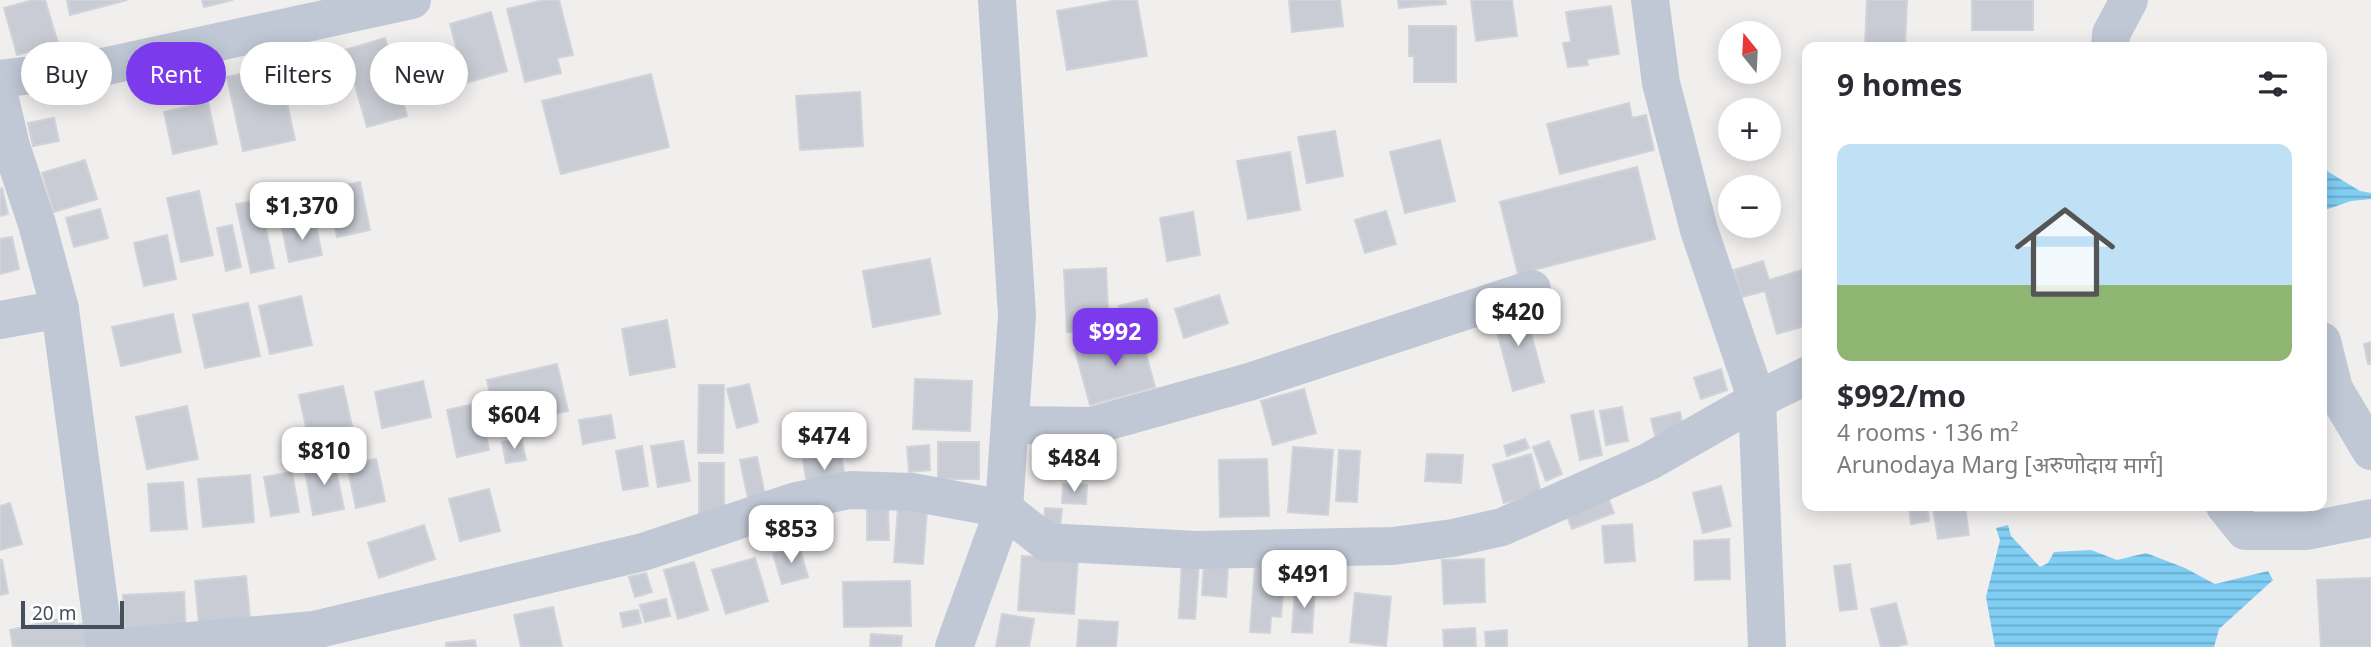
<!DOCTYPE html>
<meta charset="utf-8">
<style>
:root{--surface:#fff;--page:#f2f2f3;--text:#2b2b33;--muted:#7c7c81;--line:#e1e1e2;--accent:#7c3aed}
body{margin:0;font-family:"Noto Sans","Noto Sans Devanagari",sans-serif;background:var(--page);color:var(--text);height:100vh;display:flex;flex-direction:column;font-size:26px;white-space:nowrap}
*{box-sizing:border-box;margin:0}
p{font-size:23px;color:var(--muted)}
.icon{flex:none;width:38px;height:38px;fill:none;stroke:currentColor;stroke-width:2;stroke-linecap:round;stroke-linejoin:round}
.map{position:relative;flex:1;overflow:hidden}
.sheet{position:absolute;left:1802px;top:42px;width:525px;height:469px;display:flex;flex-direction:column;background:var(--surface);border-radius:14px;box-shadow:0 4px 18px #0003}
.sheet>*{flex:none}
.hud{position:absolute;left:21px;top:42px;width:665px;height:63px;display:flex;gap:14px}
.needle{width:46px;rotate:342deg}
.buttons{position:absolute;left:1718px;top:21px;display:grid;gap:14px}
.buttons a{display:grid;place-items:center;width:63px;height:63px;border-radius:50%;background:var(--surface);box-shadow:0 4px 18px #0003;font-size:35px}
.scale{position:absolute;left:21px;bottom:18px;width:103px;box-sizing:border-box;padding-left:7px;border:4px solid #444e5d;border-top:0;font-size:19px;line-height:24px;white-space:nowrap;color:#444e5d;-webkit-text-stroke:5px #fff;paint-order:stroke}
.price{position:absolute;translate:-50% -60px;padding:0 16px;border-radius:14px;background:#fff;color:#222;font-size:23px;line-height:46px;filter:drop-shadow(0 2px 4px #0008)}
.price::after{content:'';position:absolute;left:50%;top:42px;width:21px;height:16px;margin-left:-10px;background:inherit;clip-path:polygon(0 0,100% 0,50% 100%)}
.price.current{background:var(--accent);color:#fff}
ul{padding:0;list-style:none}
li{display:grid;align-content:center;gap:14px;height:371px;padding:0 35px}
li+li{border-top:2px solid var(--line)}
li span{display:grid;place-items:center;height:217px;border-radius:14px;color:#555}
li>.icon{margin-inline-start:auto}
span .icon{width:126px;height:126px;fill:#fffc;stroke-width:1}
li b{font-size:30px}
h2{display:flex;justify-content:space-between;align-items:center;height:84px;padding:0 35px;font-size:30px}
.pill{padding:0 24px;border-radius:32px;background:var(--surface);box-shadow:0 4px 18px #0003;font-size:24px;line-height:63px}
.pill.current{background:var(--accent);color:#fff}
.map>svg:first-child{display:block}
.water{fill:url(#water-rules)}
.building{fill:#c9ccd4;stroke:#d1d3da;stroke-width:2}
.lines{fill:none;stroke-linecap:round;stroke-linejoin:round}
.minor{stroke:#c0c8d5;stroke-width:38}
</style>
<div class="map">
<svg width="2371" height="647" viewBox="0 0 2371 647">
<defs>
<pattern id="water-rules" width="6" height="5" patternUnits="userSpaceOnUse" patternTransform="scale(1.75)"><rect width="6" height="5" fill="#80cef4"/><path d="M0 2.5h6" fill="none" stroke="#6aa9c9"/></pattern>
</defs>
<rect width="100%" height="100%" fill="#f1eeee"/>
<!-- water -->
<g class="water">
<path d="M2322 168 2360 191 2371 193V199L2351 201 2322 211Z"/>
<path d="M2008 525 2011 536 2040 567 2048 563 2054 552 2091 550 2117 560 2146 553 2185 568 2215 584 2268 571 2273 580 2219 629 2214 647H1995L1986 597 2000 540 1996 528Z"/>
</g>
<!-- building -->
<g class="building">
<path d="M33 0H45L58 43 17 55 4 8Z"/>
<path d="M67 0H127L70 15Z"/>
<path d="M202 0H233L204 7Z"/>
<path d="M544 0H559L573 55 557 58 561 73 525 82 507 9Z"/>
<path d="M1117 0H1137L1147 56 1067 70 1057 11Z"/>
<path d="M1289 0H1340L1343 26 1292 32Z"/>
<path d="M1398 0H1445L1446 4 1399 8Z"/>
<path d="M1471 0H1512L1517 36 1476 41Z"/>
<path d="M1867 0H1907L1905 47H1865Z"/>
<rect x="1972" y="0" width="61" height="30"/>
<path d="M1611 6 1619 54 1587 59 1588 65 1568 67 1563 43 1571 42 1566 12Z"/>
<path d="M491 12 507 71 466 83 450 24Z"/>
<path d="M1409 26H1456V82H1414V56H1409Z"/>
<path d="M385 38 407 116 367 127 345 50Z"/>
<path d="M279 65 295 140 243 151 227 77Z"/>
<path d="M651 74 669 147 561 174 542 101Z"/>
<path d="M860 92 863 146 800 150 796 96Z"/>
<path d="M208 102 217 144 173 154 164 112Z"/>
<path d="M1629 103 1632 118 1646 115 1654 150 1560 174 1547 124Z"/>
<path d="M54 118 59 141 33 146 28 123Z"/>
<path d="M1335 131 1343 176 1307 183 1298 137Z"/>
<path d="M1440 140 1455 201 1405 213 1390 152Z"/>
<path d="M1290 152 1300 210 1248 219 1237 161Z"/>
<path d="M85 160 97 199 54 212 42 173Z"/>
<path d="M1637 167 1655 239 1518 274 1500 202Z"/>
<path d="M360 182 370 230 337 237 327 189Z"/>
<path d="M2 188 8 214 0 216V189Z"/>
<path d="M199 191 213 255 181 262 167 198Z"/>
<path d="M260 200 274 268 251 273 236 204Z"/>
<path d="M100 209 108 238 74 247 66 218Z"/>
<path d="M1386 211 1396 244 1365 253 1355 220Z"/>
<path d="M1193 212 1200 255 1167 261 1160 218Z"/>
<path d="M315 221 322 255 289 262 282 228Z"/>
<path d="M232 225 241 267 226 271 217 228Z"/>
<path d="M167 235 176 279 144 286 134 243Z"/>
<path d="M12 237 19 269 0 274V239Z"/>
<path d="M930 259 940 314 873 327 863 271Z"/>
<path d="M1763 261 1769 280 1808 268V325L1777 334 1765 291 1742 297 1734 270Z"/>
<path d="M1106 268 1109 331 1067 332 1064 270Z"/>
<path d="M1219 295 1228 323 1184 338 1175 309Z"/>
<path d="M301 296 312 345 270 354 259 306Z"/>
<path d="M1147 299 1154 323 1126 331 1119 306Z"/>
<path d="M248 303 260 356 205 368 193 315Z"/>
<path d="M1523 304 1544 382 1513 391 1492 313Z"/>
<path d="M173 314 181 352 121 366 112 327Z"/>
<path d="M667 320 675 367 630 375 622 329Z"/>
<path d="M1140 332 1155 387 1090 405 1075 350Z"/>
<path d="M2371 342V364H2368L2364 344Z"/>
<path d="M557 364 568 411 497 426 487 380Z"/>
<path d="M1721 369 1727 390 1701 399 1694 378Z"/>
<path d="M915 379 972 381 970 431 913 429Z"/>
<path d="M423 381 431 417 382 428 375 392Z"/>
<path d="M749 384 758 422 737 428 727 389Z"/>
<path d="M699 385H724L723 453H698Z"/>
<path d="M343 386 352 426 308 436 299 395Z"/>
<path d="M1304 389 1316 433 1273 445 1261 401Z"/>
<path d="M479 403 489 450 457 457 447 410Z"/>
<path d="M187 406 198 459 147 469 136 417Z"/>
<path d="M1622 407 1628 441 1606 445 1600 411Z"/>
<path d="M1593 411 1602 455 1580 460 1571 415Z"/>
<path d="M1680 412 1683 428 1655 435 1651 419Z"/>
<path d="M611 415 615 438 583 444 579 420Z"/>
<path d="M521 438 526 460 506 463 502 442Z"/>
<path d="M1525 439 1529 448 1507 456 1504 446Z"/>
<path d="M683 441 690 481 658 487 651 446Z"/>
<path d="M1549 441 1562 474 1546 481 1533 447Z"/>
<rect x="938" y="442" width="41" height="37"/>
<path d="M929 445 930 470 909 472 907 447Z"/>
<path d="M642 446 648 486 623 490 616 451Z"/>
<path d="M1293 447 1333 450 1328 515 1288 512Z"/>
<path d="M1339 450 1360 451 1357 502 1336 501Z"/>
<path d="M841 454 846 483 808 489 803 460Z"/>
<path d="M1427 454 1463 455 1461 483 1425 481Z"/>
<path d="M1531 454 1541 493 1504 503 1493 465Z"/>
<path d="M757 457 765 495 748 498 740 460Z"/>
<path d="M334 459 344 509 313 515 304 465Z"/>
<path d="M376 459 385 501 356 508 347 465Z"/>
<path d="M1267 459 1269 516 1220 517 1219 460Z"/>
<rect x="699" y="463" width="25" height="50"/>
<path d="M292 472 299 512 271 516 264 477Z"/>
<path d="M250 475 254 522 203 527 198 479Z"/>
<path d="M183 482 187 529 151 531 148 484Z"/>
<path d="M1063 484 1087 485 1086 504 1062 503Z"/>
<path d="M1721 486 1731 526 1703 533 1693 493Z"/>
<path d="M489 489 500 531 460 541 449 499Z"/>
<path d="M1605 490 1614 513 1572 529 1563 506Z"/>
<path d="M10 503 22 544 0 550V506Z"/>
<path d="M1909 506H1927L1929 521 1911 524Z"/>
<path d="M1946 506H1965L1969 535 1938 539 1933 508Z"/>
<path d="M867 507H888L889 540H867Z"/>
<path d="M898 508 927 510 923 564 894 562Z"/>
<path d="M1045 508 1062 509 1060 527 1044 526Z"/>
<path d="M811 517 815 533 798 538 793 522Z"/>
<path d="M788 518 795 543 776 549 769 523Z"/>
<path d="M1632 524 1635 561 1605 563 1602 526Z"/>
<path d="M424 525 435 559 379 578 368 543Z"/>
<path d="M1729 539 1730 579 1695 580 1694 541Z"/>
<path d="M799 546 808 577 782 584 773 554Z"/>
<path d="M1022 556 1078 559 1074 614 1018 610Z"/>
<path d="M755 558 768 601 726 614 712 570Z"/>
<path d="M1484 559 1485 602 1444 604 1442 560Z"/>
<path d="M0 560H2L8 593 0 595Z"/>
<path d="M1182 561 1199 562 1195 619 1179 618Z"/>
<path d="M694 562 708 610 678 619 664 570Z"/>
<path d="M1204 563 1228 565 1226 597 1202 595Z"/>
<path d="M1850 564 1857 609 1840 611 1834 566Z"/>
<path d="M1255 566 1285 568 1281 617 1271 616 1270 633 1250 632Z"/>
<path d="M646 573 652 592 635 597 629 577Z"/>
<path d="M246 576 250 619 199 624 195 581Z"/>
<path d="M2371 578V647H2321L2317 580Z"/>
<path d="M910 581 911 626 844 627 843 582Z"/>
<path d="M1295 587 1315 588 1312 633 1292 632Z"/>
<path d="M184 592 186 633 125 637 123 595Z"/>
<path d="M1355 593 1391 597 1386 646 1350 642Z"/>
<path d="M666 599 670 616 645 622 640 605Z"/>
<path d="M1896 603 1907 644 1895 647H1881L1871 609Z"/>
<path d="M553 607 562 647H521L514 615Z"/>
<path d="M638 610 641 623 623 627 620 613Z"/>
<path d="M1002 614 1034 619 1029 647H996Z"/>
<path d="M72 616 74 626 83 624 88 647H13L10 630Z"/>
<path d="M1079 620 1118 622 1116 647H1077Z"/>
<path d="M1475 628 1476 647H1444L1443 630Z"/>
<path d="M1507 630V647H1486L1485 632Z"/>
<path d="M871 634 902 636 901 647H870Z"/>
<path d="M475 640 476 647H446V643Z"/>
</g>
<g class="lines">
<!-- minor -->
<g class="minor">
<path d="M1650 0 1661 83 1699 230 1757 400 1767 647"/>
<path d="M2110 47 2111 34 2129 0"/>
<path d="M0 79 107 66 412 0"/>
<path d="M0 99 11 146 37 224 60 309 105 647"/>
<path d="M0 320 60 309"/>
<path d="M2322 341 2334 389 2371 451"/>
<path d="M1010 425 1091 426 1249 382 1532 289"/>
<path d="M2225 506 2245 531H2307L2371 518"/>
<path d="M122 647 314 630 643 552 796 501 850 490 912 492 1004 509 1046 542 1196 550 1393 546 1453 538 1502 527 1648 462 1757 400 1808 375"/>
<path d="M954 647 1004 509 1017 315 997 0"/>
</g>
</g>
</svg>
<div class="buttons">
<a><svg class="needle" viewBox="-14 -14 28 28"><path d="M0-13l5 13h-10z" fill="#e53935"/><path d="M0 13l5-13h-10z" fill="#7c7c81"/></svg></a>
<a>+</a>
<a>−</a>
</div>
<div class="scale">20 m</div>
<b class="price" style="left:302px;top:242px">$1,370</b>
<b class="price" style="left:1518px;top:348px">$420</b>
<b class="price current" style="left:1115px;top:368px">$992</b>
<b class="price" style="left:514px;top:451px">$604</b>
<b class="price" style="left:824px;top:472px">$474</b>
<b class="price" style="left:324px;top:487px">$810</b>
<b class="price" style="left:1074px;top:494px">$484</b>
<b class="price" style="left:791px;top:565px">$853</b>
<b class="price" style="left:1304px;top:610px">$491</b>
<div class="hud">
<a class="pill">Buy</a>
<a class="pill current">Rent</a>
<a class="pill">Filters</a>
<a class="pill">New</a>
</div>
<section class="sheet">
<h2>9 homes<svg class="icon" aria-label="filters" viewBox="0 0 24 24"><path d="M4 7h16M4 17h16"/><circle cx="9" cy="7" r="2"/><circle cx="15" cy="17" r="2"/></svg></h2>
<ul>
<li><span style="background:linear-gradient(#bfe0f5 65%,#8fb573 0)"><svg class="icon" aria-label="home" viewBox="0 0 24 24"><path d="M3 11l9-7 9 7M6 9v11h12V9"/></svg></span><div><b>$992/mo</b><p>4 rooms · 136 m²</p><p>Arunodaya Marg [अरुणोदा‍य मार्ग]</p></div></li>
</ul>
</section>
</div>
